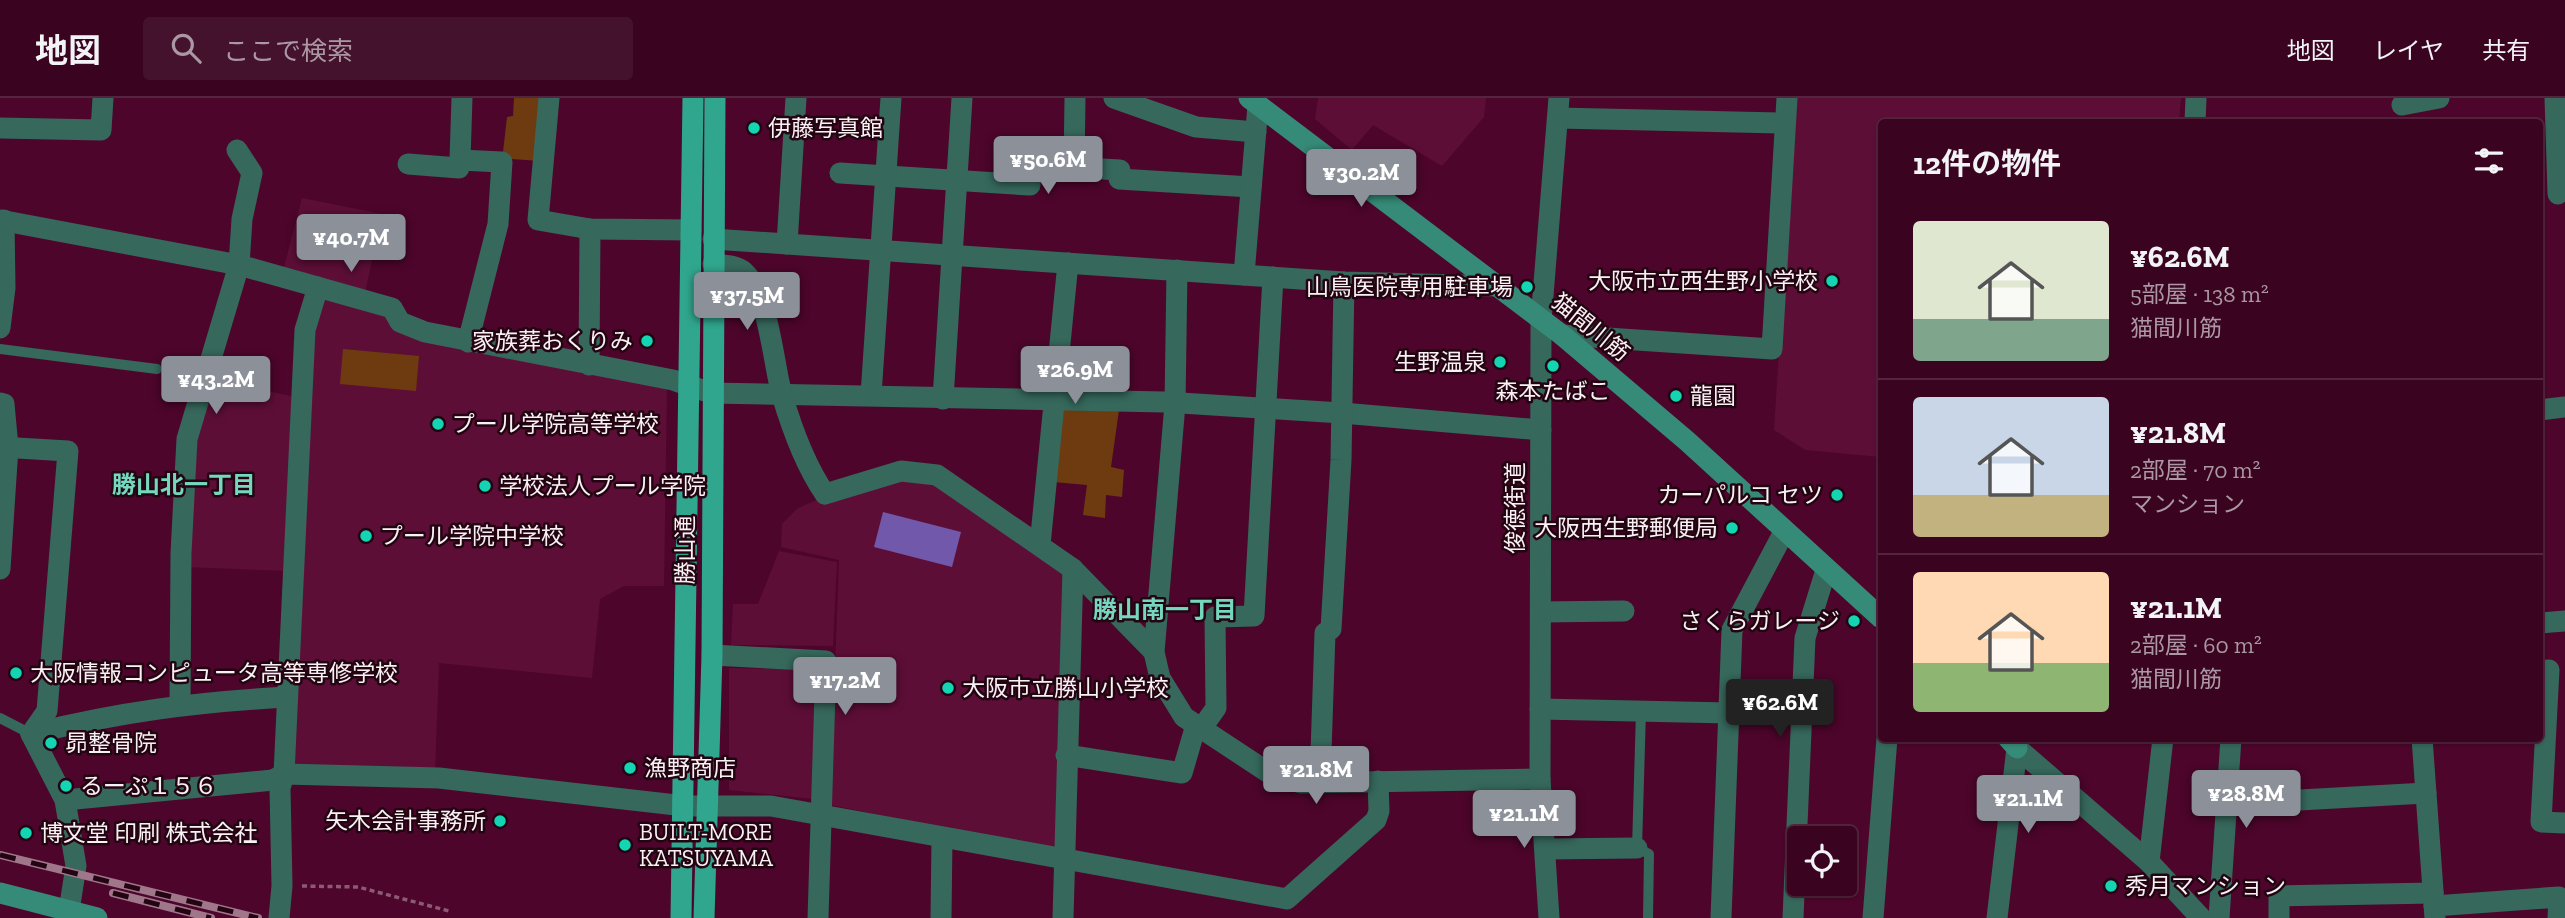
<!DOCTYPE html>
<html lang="ja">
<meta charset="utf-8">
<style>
:root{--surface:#3a0420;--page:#45122d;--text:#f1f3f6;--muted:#ab98a5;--line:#54253e;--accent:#8c9099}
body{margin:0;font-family:"Zilla Slab","Noto Sans JP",serif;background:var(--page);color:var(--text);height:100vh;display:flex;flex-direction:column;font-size:26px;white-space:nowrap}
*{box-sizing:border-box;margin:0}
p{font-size:23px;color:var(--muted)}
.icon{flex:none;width:38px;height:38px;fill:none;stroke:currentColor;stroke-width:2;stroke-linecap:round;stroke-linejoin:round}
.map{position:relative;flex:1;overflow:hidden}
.sheet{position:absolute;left:1878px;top:21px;width:665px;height:623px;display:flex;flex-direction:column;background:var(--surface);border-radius:7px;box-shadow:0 2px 5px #0004,0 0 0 2px var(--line)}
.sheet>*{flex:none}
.buttons{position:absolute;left:1787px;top:728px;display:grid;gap:14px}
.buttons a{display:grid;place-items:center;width:70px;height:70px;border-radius:7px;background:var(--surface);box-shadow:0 2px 5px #0004,0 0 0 2px var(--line);font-size:35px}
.price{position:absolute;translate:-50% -60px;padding:0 16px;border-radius:7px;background:var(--accent);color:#fff;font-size:23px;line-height:46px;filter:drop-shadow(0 2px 4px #0008)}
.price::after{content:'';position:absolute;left:50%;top:42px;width:21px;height:16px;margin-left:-10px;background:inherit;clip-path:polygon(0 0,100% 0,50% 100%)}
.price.on{background:#222;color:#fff}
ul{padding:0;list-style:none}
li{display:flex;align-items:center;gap:21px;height:175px;padding:0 35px}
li+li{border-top:2px solid var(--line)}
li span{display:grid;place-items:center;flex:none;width:196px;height:140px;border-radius:7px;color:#555}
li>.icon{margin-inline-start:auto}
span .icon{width:84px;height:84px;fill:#fffc;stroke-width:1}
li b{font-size:30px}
h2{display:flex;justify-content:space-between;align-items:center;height:84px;padding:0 35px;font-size:30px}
header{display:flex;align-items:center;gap:42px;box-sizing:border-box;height:98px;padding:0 35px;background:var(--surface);border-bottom:2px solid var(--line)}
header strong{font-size:33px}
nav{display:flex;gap:38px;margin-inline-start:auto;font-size:24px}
.search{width:490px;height:63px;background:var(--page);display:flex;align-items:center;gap:18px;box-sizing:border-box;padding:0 24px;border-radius:7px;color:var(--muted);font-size:26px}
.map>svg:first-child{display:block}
.built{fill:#5d0e37}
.green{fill:#6e3b10}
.water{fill:#7258ab}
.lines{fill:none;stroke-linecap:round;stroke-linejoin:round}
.path{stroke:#8b5a73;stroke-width:3.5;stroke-dasharray:5 3.5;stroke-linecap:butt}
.lane{stroke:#36685c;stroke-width:10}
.street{stroke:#36685c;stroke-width:21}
.secondary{stroke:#368b78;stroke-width:21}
.primary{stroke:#30a68e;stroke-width:21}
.rail-casing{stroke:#a0768b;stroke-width:8}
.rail{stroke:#230512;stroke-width:5;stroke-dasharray:16;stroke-linecap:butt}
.poi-dot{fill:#13d5b3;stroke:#230512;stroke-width:2.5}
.labels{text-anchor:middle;stroke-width:5;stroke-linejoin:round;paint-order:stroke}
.poi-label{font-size:23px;fill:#f9f0f3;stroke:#230512;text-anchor:start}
.street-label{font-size:23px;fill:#f9f0f3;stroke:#230512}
.neighbourhood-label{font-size:24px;font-weight:bold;fill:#75d7bf;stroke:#230512}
</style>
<header>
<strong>地図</strong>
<div class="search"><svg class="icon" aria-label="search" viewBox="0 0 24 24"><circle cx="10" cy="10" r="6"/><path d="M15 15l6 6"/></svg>ここで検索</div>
<nav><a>地図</a><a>レイヤ</a><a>共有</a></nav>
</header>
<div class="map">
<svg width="2565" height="820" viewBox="0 0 2565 820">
<rect width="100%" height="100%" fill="#4d052b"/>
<!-- built -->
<g class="built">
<path d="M1318 0H1486L1484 19 1442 68 1373 27 1352 52 1315 21Z"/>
<path d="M1795 0H2181L2179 24H1881V359L1805 352 1774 332Z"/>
<path d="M302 100 382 116 365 195 283 173Z"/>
<path d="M331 198 667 288 664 488H624L600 501 592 580 439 565 435 674 295 670 289 663 311 237 319 206Z"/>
<path d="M210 281 296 299 287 473 186 469 192 340Z"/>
<path d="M897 379 934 383 1067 473 1057 746 1051 751 830 707 839 462 781 449 782 426 798 410 819 401Z"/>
<path d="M779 453 837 464 833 548 731 547 733 506H758Z"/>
<path d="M729 570 820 572 813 701 729 692Z"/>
</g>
<!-- green -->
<g class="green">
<path d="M514 0H547L540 63 511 61 503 54 507 19 513 18Z"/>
<path d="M343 251 419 258 416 293 340 286Z"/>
<path d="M1064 310 1119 312 1111 369 1124 372 1122 399 1106 397 1105 420 1083 417 1087 387 1053 384Z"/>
</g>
<!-- water -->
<path class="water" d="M883 414 961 434 952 469 874 449Z"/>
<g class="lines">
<!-- path -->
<path class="path" d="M302 788 358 789 449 813"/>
<!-- lane -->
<g class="lane">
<path d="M0 251 157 271"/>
<path d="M1641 613 1637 750 1649 756 1648 820"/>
<path d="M0 620 31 636"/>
</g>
<!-- street -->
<g class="street">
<path d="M462 0 460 62 502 64 498 126 468 244"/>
<path d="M549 0 538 122 590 131 691 132"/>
<path d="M1114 0 1196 29 1256 34"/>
<path d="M2555 0 2558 96"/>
<path d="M2402 7 2439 0"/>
<path d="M1558 20 1785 25"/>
<path d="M2195 24 2196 0"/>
<path d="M0 30 101 32 103 0"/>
<path d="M408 66 459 70 460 62"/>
<path d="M1074 69 1075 0"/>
<path d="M840 75 1030 87 1031 67 1120 72 1119 81 1251 89"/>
<path d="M0 122 239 167 392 210 400 224 425 234 673 282 711 295 1165 304 1342 315 1541 332"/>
<path d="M713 141 1344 184 1499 188"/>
<path d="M787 146 796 0"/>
<path d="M713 166C723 167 737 167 744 174 769 197 773 264 782 297 792 331 805 367 825 396L901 373 937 377 1073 471 1154 554"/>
<path d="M1177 172 1175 306 1154 554 1160 580 1184 619 1269 675 1301 685 1540 681"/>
<path d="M1244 177 1258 7"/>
<path d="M0 230 5 190 4 122"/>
<path d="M1562 237 1772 251 1787 0"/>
<path d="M589 267 590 131"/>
<path d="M871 297 891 0"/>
<path d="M943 301 962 0"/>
<path d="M0 305 4 306 8 349 0 471"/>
<path d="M2539 312 2565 309"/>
<path d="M0 349 68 353 47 613 31 636"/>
<path d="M1040 447 1068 165"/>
<path d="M1541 514 1624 513"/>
<path d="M2539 525 2565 523"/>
<path d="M712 557 826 563 818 820"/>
<path d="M2539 573 2549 572 2541 724 2565 725"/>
<path d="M180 606 181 455 187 341 239 167 242 121 252 75 237 52"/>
<path d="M1540 611 1729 615"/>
<path d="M1201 631 1216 610 1215 519 1254 518 1273 179"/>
<path d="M31 636C119 614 196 604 287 599"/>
<path d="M31 636 65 702 76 768 69 813"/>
<path d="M2422 640 2435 820"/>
<path d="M2017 650 2149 764 2201 820"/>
<path d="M1066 657 1182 675 1196 627"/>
<path d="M1320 684 1325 535 1331 531 1341 362 1344 184"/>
<path d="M65 702 273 682 284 676 439 680 685 708H771L1287 801 1376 722 1379 713 1378 683"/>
<path d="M2227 706 2426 695"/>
<path d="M1545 751 1637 750"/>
<path d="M2149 764 2163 640"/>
<path d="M2434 808 2559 799 2558 820"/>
<path d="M279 820 282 788 280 690 284 676 305 232 318 189"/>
<path d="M941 820 942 739"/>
<path d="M1063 820 1073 471"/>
<path d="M1549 820 1540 681 1541 222 1559 0"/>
<path d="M1721 820 1732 532 1784 434"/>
<path d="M1793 820 1805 540 1826 472"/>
<path d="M1873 820 1887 640"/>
<path d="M1997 820 2017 650"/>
<path d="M2219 820 2231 640"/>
<path d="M2279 820V798L2433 795"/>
</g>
<!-- secondary -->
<g class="secondary">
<path d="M1249 0 1562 237 1687 343 1881 520"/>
<path d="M2008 640 2017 650"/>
<path d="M0 795 97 820"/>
</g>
<!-- primary -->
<g class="primary">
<path d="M681 820 693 0"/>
<path d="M704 820 712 557 715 0"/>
</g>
<defs>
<g id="rail">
<path d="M0 757 258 820"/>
<path d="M113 795 211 820"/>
</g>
</defs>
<!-- rail casing -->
<use href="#rail" class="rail-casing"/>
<!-- rail -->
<use href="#rail" class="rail"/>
</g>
<!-- markers -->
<g class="poi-dot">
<circle cx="754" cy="30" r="7"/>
<circle cx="1832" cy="183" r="7"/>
<circle cx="1527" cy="189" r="7"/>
<circle cx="647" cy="243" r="7"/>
<circle cx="1500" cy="264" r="7"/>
<circle cx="1553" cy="268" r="7"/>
<circle cx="1676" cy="298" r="7"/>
<circle cx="438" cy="326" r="7"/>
<circle cx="485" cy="388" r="7"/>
<circle cx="1837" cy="397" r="7"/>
<circle cx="1732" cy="430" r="7"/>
<circle cx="366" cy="438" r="7"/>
<circle cx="1854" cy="523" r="7"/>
<circle cx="16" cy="575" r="7"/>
<circle cx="948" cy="590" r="7"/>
<circle cx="51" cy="645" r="7"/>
<circle cx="630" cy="670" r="7"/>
<circle cx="66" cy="688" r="7"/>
<circle cx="500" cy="723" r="7"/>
<circle cx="26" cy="735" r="7"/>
<circle cx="625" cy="747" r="7"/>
<circle cx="2111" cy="788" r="7"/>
</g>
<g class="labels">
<!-- poi labels -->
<g class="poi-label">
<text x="768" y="38">伊藤写真館</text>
<text x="1818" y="191" text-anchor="end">大阪市立西生野小学校</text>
<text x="1513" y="197" text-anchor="end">山鳥医院専用駐車場</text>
<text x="633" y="251" text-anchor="end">家族葬おくりみ</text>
<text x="1486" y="272" text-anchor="end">生野温泉</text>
<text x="1553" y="301" text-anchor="middle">森本たばこ</text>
<text x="1690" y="306">龍園</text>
<text x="452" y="334">プール学院高等学校</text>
<text x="499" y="396">学校法人プール学院</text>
<text x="1823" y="405" text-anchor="end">カーパルコ セツ</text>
<text x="1718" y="438" text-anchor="end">大阪西生野郵便局</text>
<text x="380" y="446">プール学院中学校</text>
<text x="1840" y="531" text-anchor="end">さくらガレージ</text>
<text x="30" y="583">大阪情報コンピュータ高等専修学校</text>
<text x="962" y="598">大阪市立勝山小学校</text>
<text x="65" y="653">昴整骨院</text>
<text x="644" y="678">漁野商店</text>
<text x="80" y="696">るーぷ１５６</text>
<text x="486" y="731" text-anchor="end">矢木会計事務所</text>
<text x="639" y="742">BUILT-MORE<tspan x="639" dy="26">KATSUYAMA</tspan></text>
<text x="40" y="743">博文堂 印刷 株式会社</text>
<text x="2125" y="796">秀月マンション</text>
</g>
<!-- street labels -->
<g class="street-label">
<text transform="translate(1591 229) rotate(39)" y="8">猫間川筋</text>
<text transform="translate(1515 410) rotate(-90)" y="8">俊徳街道</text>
<text transform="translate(685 452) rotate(-90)" y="8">勝山通</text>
</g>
<!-- neighbourhood labels -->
<g class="neighbourhood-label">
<text x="184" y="395">勝山北一丁目</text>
<text x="1165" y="520">勝山南一丁目</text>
</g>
</g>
</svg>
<div class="buttons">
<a><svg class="icon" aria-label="locate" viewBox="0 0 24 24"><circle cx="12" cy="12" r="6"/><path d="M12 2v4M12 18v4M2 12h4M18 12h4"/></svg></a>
</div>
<b class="price" style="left:1048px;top:98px">¥50.6M</b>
<b class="price" style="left:1361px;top:111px">¥30.2M</b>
<b class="price" style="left:351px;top:176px">¥40.7M</b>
<b class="price" style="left:747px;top:234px">¥37.5M</b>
<b class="price" style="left:1075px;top:308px">¥26.9M</b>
<b class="price" style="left:216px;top:318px">¥43.2M</b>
<b class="price" style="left:845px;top:619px">¥17.2M</b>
<b class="price on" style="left:1780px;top:641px">¥62.6M</b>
<b class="price" style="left:1316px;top:708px">¥21.8M</b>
<b class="price" style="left:2246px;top:732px">¥28.8M</b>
<b class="price" style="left:2028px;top:737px">¥21.1M</b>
<b class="price" style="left:1524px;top:752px">¥21.1M</b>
<section class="sheet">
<h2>12件の物件<svg class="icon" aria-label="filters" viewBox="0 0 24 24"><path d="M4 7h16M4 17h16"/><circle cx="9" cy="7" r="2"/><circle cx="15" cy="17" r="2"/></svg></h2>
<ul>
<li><span style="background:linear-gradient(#dfe7d0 70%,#7fa58c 0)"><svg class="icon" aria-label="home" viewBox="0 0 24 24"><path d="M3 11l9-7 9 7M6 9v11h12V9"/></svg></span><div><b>¥62.6M</b><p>5部屋 · 138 m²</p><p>猫間川筋</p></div></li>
<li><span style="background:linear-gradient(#c9d6e8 70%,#c2b280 0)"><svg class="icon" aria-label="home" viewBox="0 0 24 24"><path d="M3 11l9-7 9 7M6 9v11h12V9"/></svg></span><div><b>¥21.8M</b><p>2部屋 · 70 m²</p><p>マンション</p></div></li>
<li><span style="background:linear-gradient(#ffd9b3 65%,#8fb573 0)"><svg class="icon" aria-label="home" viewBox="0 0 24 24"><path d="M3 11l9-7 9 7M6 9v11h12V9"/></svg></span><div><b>¥21.1M</b><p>2部屋 · 60 m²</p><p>猫間川筋</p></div></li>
</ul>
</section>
</div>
